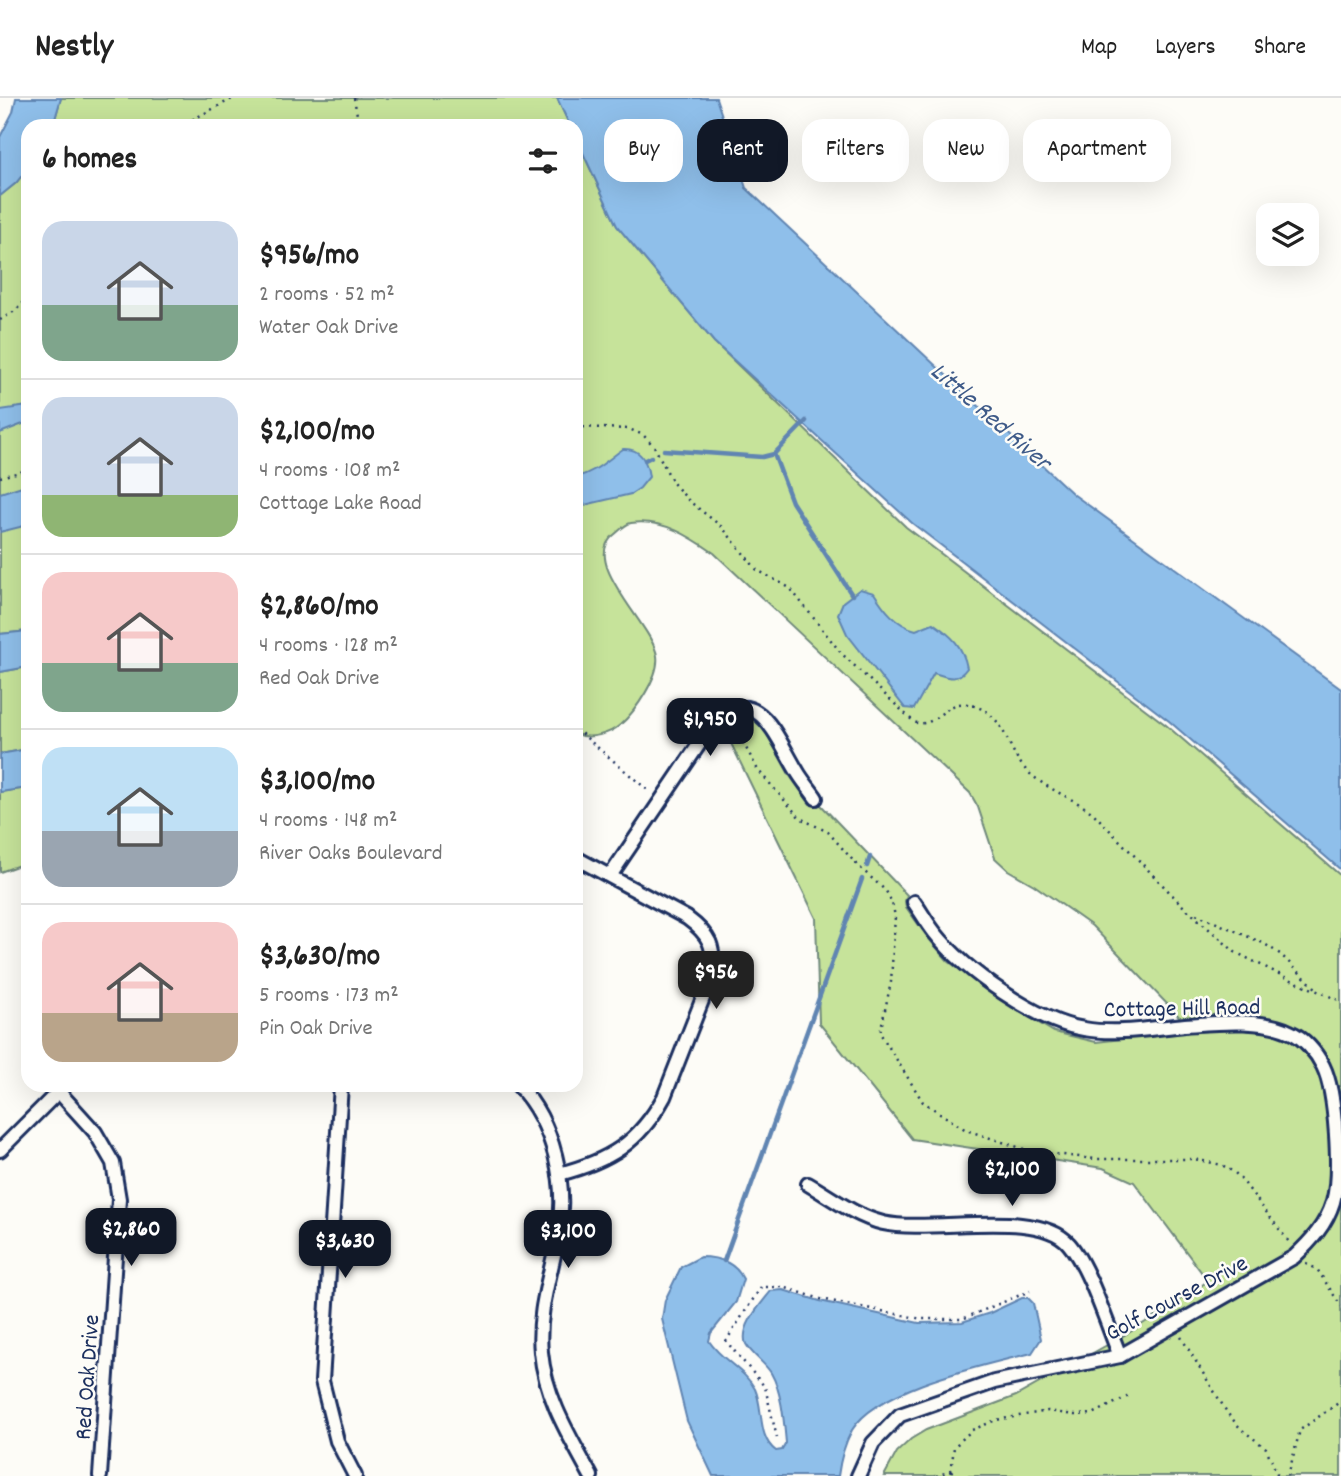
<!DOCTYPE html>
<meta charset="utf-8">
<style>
:root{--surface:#fff;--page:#f6f6f6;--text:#222;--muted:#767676;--line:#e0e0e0;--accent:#111827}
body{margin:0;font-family:Dekko,sans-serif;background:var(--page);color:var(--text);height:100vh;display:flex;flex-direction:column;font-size:26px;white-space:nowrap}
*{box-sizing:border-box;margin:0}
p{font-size:23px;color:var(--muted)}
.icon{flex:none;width:38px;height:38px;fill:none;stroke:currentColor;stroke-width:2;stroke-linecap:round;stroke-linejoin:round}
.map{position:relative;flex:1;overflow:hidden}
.panel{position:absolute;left:21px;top:21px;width:562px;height:973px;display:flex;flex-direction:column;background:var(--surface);border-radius:21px;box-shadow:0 7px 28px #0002}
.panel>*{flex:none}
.guide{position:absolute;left:604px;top:21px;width:632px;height:63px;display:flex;gap:14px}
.tools{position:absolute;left:1256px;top:105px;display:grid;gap:14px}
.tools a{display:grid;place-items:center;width:63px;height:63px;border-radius:14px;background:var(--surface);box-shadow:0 7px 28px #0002;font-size:35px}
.price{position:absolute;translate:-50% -60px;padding:0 16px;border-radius:14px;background:var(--accent);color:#fff;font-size:23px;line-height:46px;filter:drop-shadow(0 2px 4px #0008)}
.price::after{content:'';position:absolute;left:50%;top:42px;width:21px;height:16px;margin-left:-10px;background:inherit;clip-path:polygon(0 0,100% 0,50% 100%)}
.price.current{background:#222;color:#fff}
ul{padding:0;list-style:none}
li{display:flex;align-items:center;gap:21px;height:175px;padding:0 21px}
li+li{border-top:2px solid var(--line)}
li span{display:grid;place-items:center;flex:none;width:196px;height:140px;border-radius:21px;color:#555}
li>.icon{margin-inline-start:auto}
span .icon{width:84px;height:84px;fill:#fffc;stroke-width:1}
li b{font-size:30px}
h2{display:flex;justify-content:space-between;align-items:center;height:84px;padding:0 21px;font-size:30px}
.tag{padding:0 24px;border-radius:21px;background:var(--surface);box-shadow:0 7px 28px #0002;font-size:24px;line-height:63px}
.tag.current{background:var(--accent);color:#fff}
header{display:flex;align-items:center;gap:42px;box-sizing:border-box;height:98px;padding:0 35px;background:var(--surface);border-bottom:2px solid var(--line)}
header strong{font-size:33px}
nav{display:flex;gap:38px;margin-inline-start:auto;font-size:24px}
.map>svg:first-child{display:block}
.green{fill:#c6e39a;stroke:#70897c;stroke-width:2}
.water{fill:#8fbfea;stroke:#6185b2;stroke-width:2}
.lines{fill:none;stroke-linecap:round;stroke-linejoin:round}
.stream{stroke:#6185b2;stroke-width:4.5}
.minor-casing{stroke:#1b2f5e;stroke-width:18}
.path{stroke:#1b2f5e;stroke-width:2.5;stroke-dasharray:2 5;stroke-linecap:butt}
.minor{stroke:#fdfcf7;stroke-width:12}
.labels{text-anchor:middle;stroke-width:5;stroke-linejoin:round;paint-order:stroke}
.street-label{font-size:24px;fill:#1b2f5e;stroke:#fdfcf7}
.water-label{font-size:26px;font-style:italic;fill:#3e5a88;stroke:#fdfcf7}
</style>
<header>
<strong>Nestly</strong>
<nav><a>Map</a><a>Layers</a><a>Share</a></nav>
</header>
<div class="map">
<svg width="1341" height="1378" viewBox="0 0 1341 1378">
<rect width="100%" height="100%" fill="#fdfcf7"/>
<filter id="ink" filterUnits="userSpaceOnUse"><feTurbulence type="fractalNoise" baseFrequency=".0143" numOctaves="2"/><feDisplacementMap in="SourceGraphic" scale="14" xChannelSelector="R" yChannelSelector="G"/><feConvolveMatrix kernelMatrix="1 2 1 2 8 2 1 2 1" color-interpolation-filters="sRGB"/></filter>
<g filter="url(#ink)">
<!-- green -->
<g class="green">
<path d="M61 0H557L570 28H53Z"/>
<path d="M576 40 617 128 714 244 906 429 1166 627 1341 778V1378H884L897 1354 911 1341 926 1332 1016 1298 1132 1233 1208 1183 1134 1084 1103 1070 912 1041 819 925 816 820 724 631 734 621 750 618 763 629 790 678 810 706 821 707 907 797 905 803 906 809 928 840 948 863 1002 903 1054 934 1096 944 1193 933 1092 828 1034 787 1008 772 995 760 978 709 970 695 714 455C691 439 662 420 631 425 625 426 619 433 614 437 579 464 653 527 657 558 660 578 635 614 620 627 610 636 589 642 576 636Z"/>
<path d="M28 70V533L0 536V98L16 85Z"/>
<path d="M28 569V651L0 656V574Z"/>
<path d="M28 690V764L0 774V694Z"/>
</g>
<!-- water -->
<g class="water">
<path d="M16 0H61L53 28H28V70L16 85 0 98V39L13 14Z"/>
<path d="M557 0H716L746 90 1073 396 1341 591V772L1169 623 912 425 714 244 617 128 576 40V28H570Z"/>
<path d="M28 308V324L0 335V312Z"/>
<path d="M623 351C641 350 647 363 649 379L640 390 631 396 576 409V379C596 374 606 363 623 351Z"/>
<path d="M28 386V427L0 434V395Z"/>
<path d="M860 491 874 495C884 511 896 527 916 532L933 525C952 538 963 548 967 570 957 584 949 580 934 575L914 611 905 610 847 536 838 516 843 504Z"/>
<path d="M28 533V569L0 574V536Z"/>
<path d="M28 651V690L0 694V656Z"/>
<path d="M700 1159C717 1159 735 1164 743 1181L736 1204 711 1235 709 1243C721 1262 745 1272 755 1291 764 1311 757 1339 776 1353L782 1352 786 1345C784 1324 782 1294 771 1275 765 1265 752 1257 746 1246 739 1229 762 1205 771 1193L783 1192 820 1203 919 1225 962 1224 990 1215 1022 1200H1028L1033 1205 1041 1241 1032 1255C986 1267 878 1289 852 1332 845 1345 840 1363 838 1378H713L687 1323 662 1221 665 1202 681 1169Z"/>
</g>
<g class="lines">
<!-- stream -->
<g class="stream">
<path d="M664 352 762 359 774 356 806 323"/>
<path d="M774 356 792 404 852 497"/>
<path d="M645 362 651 359"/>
<path d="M867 768 870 759"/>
<path d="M724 1163 862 781"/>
</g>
<defs>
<g id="minor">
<path d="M610 778 710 630C756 579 775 637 797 673 802 682 810 691 816 700"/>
<path d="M341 987 322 1283 337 1343 355 1378"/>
<path d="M518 987C554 1025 568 1087 558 1138 551 1176 537 1215 541 1254 545 1299 570 1339 591 1378"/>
<path d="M58 993 95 1034 113 1065 119 1101 100 1378"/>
<path d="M0 1052 65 987"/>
<path d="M559 1076C609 1063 639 1045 664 999L712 877C715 848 710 837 687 820L576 760"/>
<path d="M808 1086C832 1100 855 1118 883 1125 932 1136 1037 1109 1069 1146 1089 1169 1108 1229 1120 1258"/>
<path d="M858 1378 873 1345 900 1317 994 1284 1120 1258 1294 1159C1311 1143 1326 1127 1333 1104 1341 1076 1336 994 1323 968 1316 954 1304 940 1290 934 1262 920 1215 925 1185 927 1152 930 1117 937 1084 931 1037 924 964 872 935 835 927 825 921 814 914 804"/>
</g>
</defs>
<!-- minor casing -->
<use href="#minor" class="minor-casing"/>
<!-- path -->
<g class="path">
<path d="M354 0 359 28"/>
<path d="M180 28 234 0"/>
<path d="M0 222 15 213 28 200"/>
<path d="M576 329 629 331 643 337 654 348 673 385 689 403 722 429 757 472 790 490 841 555 914 624C935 632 945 602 967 606 1007 614 1003 647 1026 672 1046 692 1073 699 1094 716L1182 807 1235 854 1287 880 1341 903"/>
<path d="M0 379 28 372"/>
<path d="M733 626 758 672 800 720 828 734 857 767 886 793 892 805 895 818 891 884 880 935 923 1004 966 1032 1030 1053 1095 1061H1194L1222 1067 1235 1075 1245 1086 1289 1144"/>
<path d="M576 631 650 694"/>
<path d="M1196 816 1263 845 1280 856 1319 893"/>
<path d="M1306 1166 1317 1171 1341 1208"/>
<path d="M1181 1239 1228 1316 1241 1331 1266 1350 1278 1378"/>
<path d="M777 1340 765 1289 726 1243 761 1189H783L821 1201 922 1221H962L1030 1193"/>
<path d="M951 1373 954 1349 972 1332 996 1322 1048 1313 1074 1317 1093 1316 1131 1297"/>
<path d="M951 1373 956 1378"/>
<path d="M936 1378 951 1373"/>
<path d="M1288 1378 1300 1332 1341 1303"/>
</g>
<!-- minor -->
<use href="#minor" class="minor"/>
</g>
</g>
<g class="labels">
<!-- street labels -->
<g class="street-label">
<text transform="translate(1182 909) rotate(-1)" y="8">Cottage Hill Road</text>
<text transform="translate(1176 1199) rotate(-28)" y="8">Golf Course Drive</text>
<text transform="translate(86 1279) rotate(-86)" y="8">Red Oak Drive</text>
</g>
<!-- water labels -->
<g class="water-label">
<text transform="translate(992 317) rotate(41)" y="9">Little Red River</text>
</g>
</g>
</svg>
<div class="tools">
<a><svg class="icon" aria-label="layers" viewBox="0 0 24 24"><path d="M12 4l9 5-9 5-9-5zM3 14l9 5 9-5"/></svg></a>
</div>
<b class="price" style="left:710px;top:660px">$1,950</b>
<b class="price current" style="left:716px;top:913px">$956</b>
<b class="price" style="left:1012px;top:1110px">$2,100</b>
<b class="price" style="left:131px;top:1170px">$2,860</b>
<b class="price" style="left:568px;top:1172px">$3,100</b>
<b class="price" style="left:345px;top:1182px">$3,630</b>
<div class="guide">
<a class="tag">Buy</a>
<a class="tag current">Rent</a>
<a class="tag">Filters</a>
<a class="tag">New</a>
<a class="tag">Apartment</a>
</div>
<section class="panel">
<h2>6 homes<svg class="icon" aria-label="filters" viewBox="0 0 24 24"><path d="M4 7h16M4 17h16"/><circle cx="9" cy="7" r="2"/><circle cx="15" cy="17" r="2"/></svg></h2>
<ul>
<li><span style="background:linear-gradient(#c9d6e8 60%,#7fa58c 0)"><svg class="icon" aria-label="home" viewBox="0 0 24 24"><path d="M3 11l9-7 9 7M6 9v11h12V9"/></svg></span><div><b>$956/mo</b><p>2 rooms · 52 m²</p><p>Water Oak Drive</p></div></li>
<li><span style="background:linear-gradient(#c9d6e8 70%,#8fb573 0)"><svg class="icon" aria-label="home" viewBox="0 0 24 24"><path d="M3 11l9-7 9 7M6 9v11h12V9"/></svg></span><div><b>$2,100/mo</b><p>4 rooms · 108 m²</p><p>Cottage Lake Road</p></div></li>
<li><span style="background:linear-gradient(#f6c9c9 65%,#7fa58c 0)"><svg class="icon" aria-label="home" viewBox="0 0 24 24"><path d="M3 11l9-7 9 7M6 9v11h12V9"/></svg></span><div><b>$2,860/mo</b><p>4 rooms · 128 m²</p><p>Red Oak Drive</p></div></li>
<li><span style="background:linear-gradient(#bfe0f5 60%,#9aa5b1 0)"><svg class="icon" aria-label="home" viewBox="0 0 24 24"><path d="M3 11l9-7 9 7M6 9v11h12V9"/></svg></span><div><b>$3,100/mo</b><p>4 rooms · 148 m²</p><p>River Oaks Boulevard</p></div></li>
<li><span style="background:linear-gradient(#f6c9c9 65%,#b9a48a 0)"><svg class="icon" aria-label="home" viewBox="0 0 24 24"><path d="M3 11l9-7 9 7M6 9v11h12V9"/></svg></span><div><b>$3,630/mo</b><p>5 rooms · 173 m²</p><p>Pin Oak Drive</p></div></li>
</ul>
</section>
</div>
